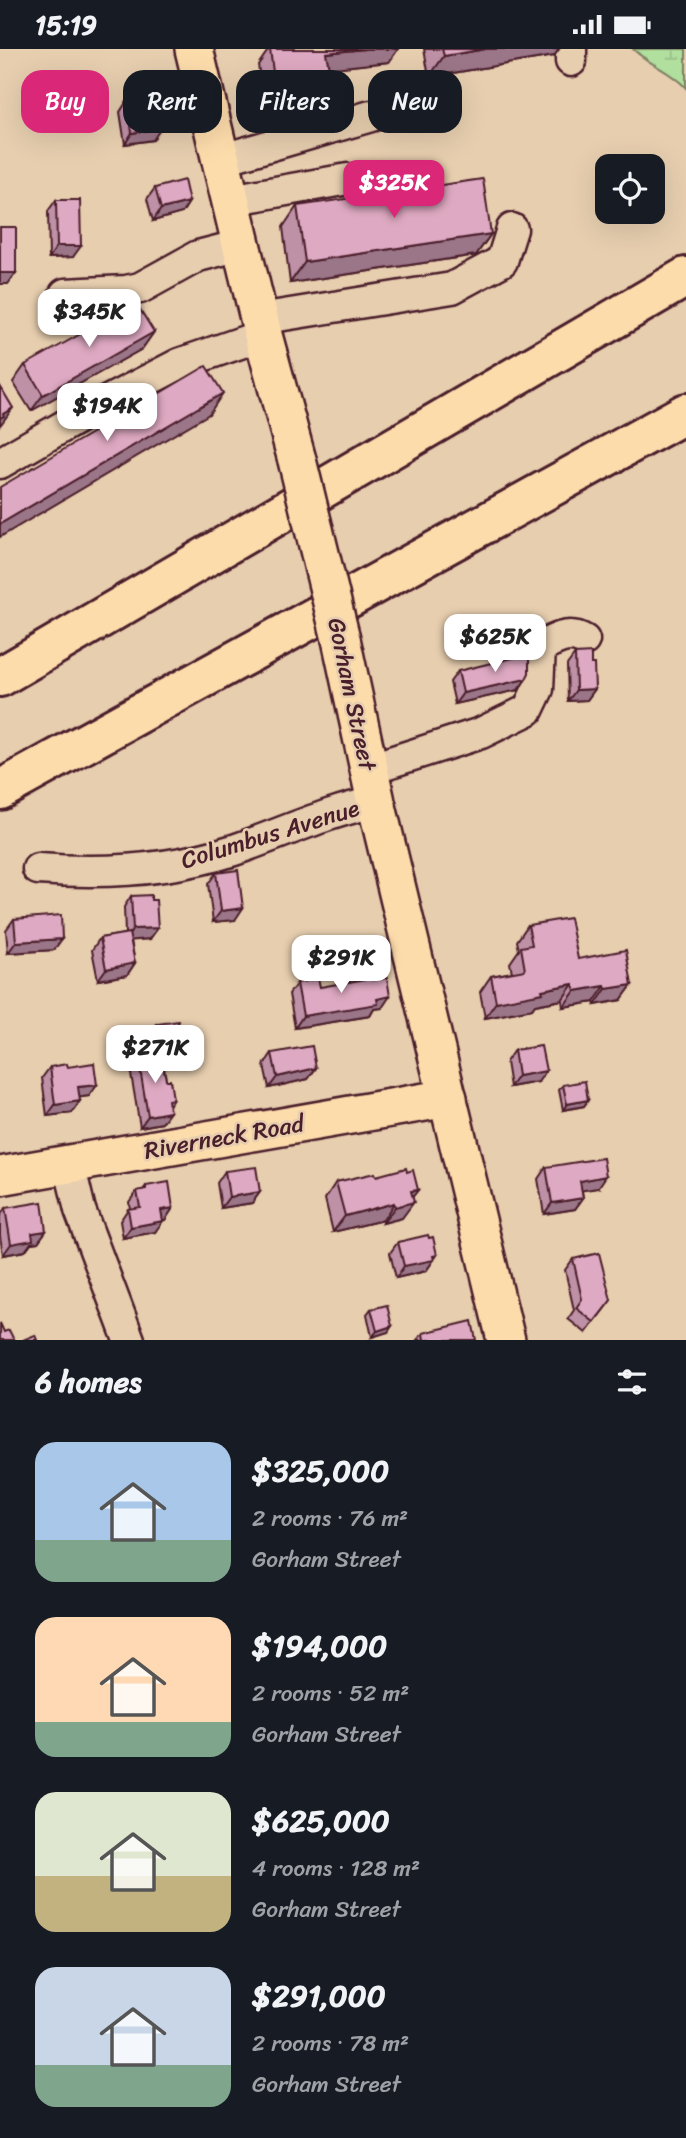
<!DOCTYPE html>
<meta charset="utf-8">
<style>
:root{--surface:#171b24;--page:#20242c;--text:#f1f3f6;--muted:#9ea1a6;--accent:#db2777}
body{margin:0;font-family:Sriracha,sans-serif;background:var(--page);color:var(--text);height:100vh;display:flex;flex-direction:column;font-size:26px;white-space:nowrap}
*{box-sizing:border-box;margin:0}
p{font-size:23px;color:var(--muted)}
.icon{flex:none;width:38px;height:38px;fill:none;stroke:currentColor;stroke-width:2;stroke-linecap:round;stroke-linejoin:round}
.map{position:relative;height:1291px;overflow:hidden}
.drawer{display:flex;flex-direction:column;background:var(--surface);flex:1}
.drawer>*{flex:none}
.top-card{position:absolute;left:21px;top:21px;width:644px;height:63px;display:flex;gap:14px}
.tools{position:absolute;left:595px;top:105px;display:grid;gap:14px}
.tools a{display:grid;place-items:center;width:70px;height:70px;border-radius:14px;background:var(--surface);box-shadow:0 7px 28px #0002;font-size:35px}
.price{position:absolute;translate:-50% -60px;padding:0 16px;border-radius:14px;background:#fff;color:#222;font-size:23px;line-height:46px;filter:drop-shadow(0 2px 4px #0008)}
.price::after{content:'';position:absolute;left:50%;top:42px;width:21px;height:16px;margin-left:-10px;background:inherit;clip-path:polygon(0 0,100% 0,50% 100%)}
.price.current{background:var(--accent);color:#fff}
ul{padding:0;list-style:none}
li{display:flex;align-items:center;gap:21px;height:175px;padding:0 35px}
li span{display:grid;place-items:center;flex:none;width:196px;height:140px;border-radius:21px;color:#555}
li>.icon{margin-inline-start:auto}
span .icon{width:84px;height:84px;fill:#fffc;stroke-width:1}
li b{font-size:30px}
h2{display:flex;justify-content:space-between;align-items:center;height:84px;padding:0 35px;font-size:30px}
.pill{padding:0 24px;border-radius:21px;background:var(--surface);box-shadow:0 7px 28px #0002;font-size:24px;line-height:63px}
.pill.current{background:var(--accent);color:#fff}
.status{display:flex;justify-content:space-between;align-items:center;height:49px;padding:0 35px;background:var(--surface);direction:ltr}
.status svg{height:19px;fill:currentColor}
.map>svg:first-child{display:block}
.wetland{fill:url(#wetland-marsh);stroke:#7d7f64;stroke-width:2}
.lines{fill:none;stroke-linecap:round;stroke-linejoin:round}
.minor-casing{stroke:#4a1f2b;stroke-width:35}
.major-casing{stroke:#4a1f2b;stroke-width:42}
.highway-casing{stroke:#4a1f2b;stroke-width:44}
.minor{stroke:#e7ceaf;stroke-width:30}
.major{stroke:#fddcac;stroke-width:37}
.highway{stroke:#fddcac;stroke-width:38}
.major-bridge-casing{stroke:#4a1f2b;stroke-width:42;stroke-linecap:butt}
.major-bridge{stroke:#fddcac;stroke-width:37}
.wall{fill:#bf91a7;stroke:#4a1f2b;stroke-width:2}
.shaded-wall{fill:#9b7688;stroke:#4a1f2b;stroke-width:2}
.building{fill:#dea9c2;stroke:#4a1f2b;stroke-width:2}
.labels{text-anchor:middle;stroke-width:5;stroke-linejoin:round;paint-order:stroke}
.street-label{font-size:24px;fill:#4a1f2b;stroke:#e7ceaf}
</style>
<div class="status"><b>15:19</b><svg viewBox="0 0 49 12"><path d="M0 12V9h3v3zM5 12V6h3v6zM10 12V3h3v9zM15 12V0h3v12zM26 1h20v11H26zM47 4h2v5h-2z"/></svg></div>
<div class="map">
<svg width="686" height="1291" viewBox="0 0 686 1291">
<defs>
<pattern id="wetland-marsh" width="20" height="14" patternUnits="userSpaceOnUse" patternTransform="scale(1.75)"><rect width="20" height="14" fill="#b0df9e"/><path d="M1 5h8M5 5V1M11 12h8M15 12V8" fill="none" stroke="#99bf88"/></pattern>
</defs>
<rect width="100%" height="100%" fill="#e7ceaf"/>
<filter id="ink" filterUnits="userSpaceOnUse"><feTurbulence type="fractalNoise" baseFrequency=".0143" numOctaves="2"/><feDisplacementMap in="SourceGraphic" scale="14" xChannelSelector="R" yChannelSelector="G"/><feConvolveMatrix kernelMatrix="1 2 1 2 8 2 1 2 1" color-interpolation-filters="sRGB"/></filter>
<g filter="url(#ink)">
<!-- wetland -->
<path class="wetland" d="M633 0H686V39C671 22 649 16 633 0Z"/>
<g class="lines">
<defs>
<g id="minor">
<path d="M571 12V0"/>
<path d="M220 111 371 67"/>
<path d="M230 151 348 130"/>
<path d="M65 245 126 242 140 239 198 207 241 196"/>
<path d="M259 270 452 239 502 212 512 180"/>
<path d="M0 414 102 355 179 315 263 286"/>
<path d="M369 720 481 684 528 661 538 640 540 599C554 590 569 582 584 591"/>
<path d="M38 820C102 825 172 821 234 801 281 785 326 763 376 753"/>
<path d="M69 1115 80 1161 129 1291"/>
</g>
<g id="major">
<path d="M194 0 263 286 297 411"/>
<path d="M341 590 376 753 506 1291"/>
<path d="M0 1127 448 1049"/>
</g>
<g id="highway">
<path d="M0 628 686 228"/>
<path d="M0 741 686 364"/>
</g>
</defs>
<!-- minor casing -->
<use href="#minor" class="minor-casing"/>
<!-- major casing -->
<use href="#major" class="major-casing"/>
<!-- highway casing -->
<use href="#highway" class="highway-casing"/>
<!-- minor -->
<use href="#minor" class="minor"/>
<!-- major -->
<use href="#major" class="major"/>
<!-- highway -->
<use href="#highway" class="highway"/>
<defs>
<path id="major-bridge" d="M297 411 341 590"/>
</defs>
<!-- major-bridge casing -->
<use href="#major-bridge" class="major-bridge-casing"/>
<!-- major-bridge -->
<use href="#major-bridge" class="major-bridge"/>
</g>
<!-- wall -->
<g class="wall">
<path d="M269 0H398L389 13 329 19 317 36 275 42 274 38 262 40 258 16Z"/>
<path d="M424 0H559L554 7 429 28Z"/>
<path d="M133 42 153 91 125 95 120 63 125 55V53Z"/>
<path d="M155 139 189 153 182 164 153 172 147 150Z"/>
<path d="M56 151 73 208 49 209 48 162Z"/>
<path d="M297 157 491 185 476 206 290 234 283 178Z"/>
<path d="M154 283 142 300 31 362 13 333 25 316Z"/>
<path d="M575 605 591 615 595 640 587 651 568 652 567 616Z"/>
<path d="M458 622 526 630 518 641 455 655 450 633Z"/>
<path d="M216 824 235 871 213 873 208 835Z"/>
<path d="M131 847 150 890 131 891 135 914 127 926 98 931 92 901 100 889 125 885 124 858Z"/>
<path d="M14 870 54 901 8 904 6 881Z"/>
<path d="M528 876 578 910 632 936 621 951 595 956 594 953 563 958 562 951 535 956 532 960 485 969 480 943 491 927 512 923 510 914 519 901 517 892Z"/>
<path d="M297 934 320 938 382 959 374 960 370 967 295 979 289 945Z"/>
<path d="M157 975 182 993 174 1004 162 1006 166 1031 173 1050 169 1057 162 1074 140 1078 130 1019 138 1008 152 1005 149 987Z"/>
<path d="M514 1001 538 1033 510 1038 506 1013Z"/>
<path d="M272 1004 316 1019 308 1030 269 1039 264 1016Z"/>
<path d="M50 1018 97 1036 89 1047 80 1048 72 1064 47 1067 42 1029Z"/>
<path d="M563 1036 588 1051 584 1057 563 1061 559 1041Z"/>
<path d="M546 1118 598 1139 582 1141 583 1149 575 1160 544 1165 538 1130Z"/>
<path d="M225 1122 260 1143 252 1154 221 1159 217 1134Z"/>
<path d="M407 1123 418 1141 412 1148 402 1169 383 1174V1171L333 1183 325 1150 336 1133Z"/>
<path d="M146 1137 173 1159 165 1171H162L155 1183 123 1189 120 1172 128 1160H130L129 1153 137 1142 143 1141Z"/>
<path d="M5 1159 46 1182 38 1193 31 1194 25 1202 3 1206 0 1187V1167Z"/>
<path d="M429 1189 437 1206 426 1222 396 1229 390 1204 398 1193Z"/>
<path d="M573 1210 611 1251 586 1284 568 1270 574 1261 565 1221Z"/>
<path d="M371 1260 388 1283 372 1288 367 1265Z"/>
<path d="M423 1284 476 1291H417Z"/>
</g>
<!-- shaded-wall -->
<g class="shaded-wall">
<path d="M365 0H398L389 13 315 21 326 4Z"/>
<path d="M486 0H559L554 7 429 28 444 7Z"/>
<path d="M329 19 317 36 275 42 286 26Z"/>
<path d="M286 22 274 38 262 40 273 23Z"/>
<path d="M161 79 153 91 125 95 132 84Z"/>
<path d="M189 153 182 164 153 172 161 160Z"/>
<path d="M491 185 476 206 290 234 305 213Z"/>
<path d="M57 197H81L73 208 49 209Z"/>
<path d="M0 224H16L8 235H0Z"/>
<path d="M154 283 142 300 31 362 43 346Z"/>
<path d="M223 344 209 365 0 488V475Z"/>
<path d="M13 359 1 375 0 376V369L3 365Z"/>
<path d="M526 630 518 641 455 655 463 644Z"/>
<path d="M595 640 587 651 568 652 576 641Z"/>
<path d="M243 859 235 871 213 873 221 862Z"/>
<path d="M158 879 150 890 125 892 133 880Z"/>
<path d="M62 890 54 901 8 904 16 893Z"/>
<path d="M135 914 127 926 98 931 106 920Z"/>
<path d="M573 935 562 951 535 956 532 960 485 969 496 953 542 941Z"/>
<path d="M632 936 621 951 595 956 606 940Z"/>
<path d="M605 937 594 953 563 958 575 942Z"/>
<path d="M390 947 382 959 374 960 370 967 295 979 303 967Z"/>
<path d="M182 993 174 1004 153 1008 161 996Z"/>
<path d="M316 1019 308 1030 269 1039 277 1028Z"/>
<path d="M546 1022 538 1033 510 1038 518 1027Z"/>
<path d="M97 1036 89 1047 70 1050 78 1038Z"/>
<path d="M588 1051 584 1057 563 1061 567 1055Z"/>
<path d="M80 1052 72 1064 47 1067 55 1056Z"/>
<path d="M170 1063 162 1074 140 1078 148 1067Z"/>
<path d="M606 1127 598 1139 572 1143 580 1132Z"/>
<path d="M418 1141 408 1154 414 1153 402 1169 383 1174 395 1158 411 1142Z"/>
<path d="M260 1143 252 1154 221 1159 229 1148Z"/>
<path d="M583 1149 575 1160 544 1165 552 1154Z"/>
<path d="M394 1154 383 1171 333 1183 345 1167Z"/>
<path d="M173 1159 165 1171 153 1173 161 1161Z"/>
<path d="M163 1172 155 1183 123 1189 131 1178Z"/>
<path d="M46 1182 38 1193 31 1194 25 1202 3 1206 11 1195 32 1184Z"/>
<path d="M437 1206 426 1222 396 1229 404 1217Z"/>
<path d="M392 1277 388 1283 372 1288 377 1282Z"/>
</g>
<!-- building -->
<g class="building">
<path d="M270 0H365L326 4 329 19 286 26V22L273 23Z"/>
<path d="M442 0H486L444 7Z"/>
<path d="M155 38 161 79 132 84 128 52 134 51 133 42Z"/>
<path d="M483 130 491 185 305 213 297 157Z"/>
<path d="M184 131 189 153 161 160 155 139Z"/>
<path d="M56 151H80L81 197H57Z"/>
<rect x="0" y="178" width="16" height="46"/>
<path d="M136 254 154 283 43 346 25 316Z"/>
<path d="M206 317 223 344 0 475V438Z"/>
<path d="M0 337 13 359 3 365 4 367 0 369Z"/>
<path d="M591 604V615H594L595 640 576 641 575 605Z"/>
<path d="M529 605V624L526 630 463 644 458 622Z"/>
<path d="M238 821 243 859 221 862 216 824Z"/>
<path d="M151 846V851H156L158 879 133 880 131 847Z"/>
<path d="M61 866 62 890 16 893 14 870Z"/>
<path d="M570 869 578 910 626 901 632 936 606 940 605 937 575 942 573 935 542 941 543 944 496 953 491 927 525 921 521 898 532 896 528 876Z"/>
<path d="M129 884 135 914 106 920 100 889Z"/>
<path d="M318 929 320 938 371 929 372 931 387 929 390 947 377 950 378 955 303 967 297 934Z"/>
<path d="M178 972 182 993 161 996 157 975Z"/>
<path d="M312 997 316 1019 277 1028 272 1004Z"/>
<path d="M541 997 546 1022 518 1027 514 1001Z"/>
<path d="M161 1004 166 1031H170L173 1050 168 1051 170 1063 148 1067 138 1008Z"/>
<path d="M94 1014 97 1036 78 1038 80 1052 55 1056 50 1018 67 1015 68 1018Z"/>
<path d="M585 1032 588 1051 567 1055 563 1036Z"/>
<path d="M603 1109 606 1127 580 1132 583 1149 552 1154 546 1118Z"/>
<path d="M256 1118 260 1143 229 1148 225 1122Z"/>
<path d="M406 1119 407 1123 413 1121 418 1141 411 1142 414 1153 395 1158 394 1154 345 1167 336 1133 375 1124 376 1127Z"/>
<path d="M169 1133 173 1159 161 1161 163 1172 131 1178 128 1160 140 1158 137 1142 146 1140V1137Z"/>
<path d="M42 1153 46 1182 32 1184 33 1191 11 1195 5 1159Z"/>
<path d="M428 1186 429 1189 433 1188 437 1206 433 1207 434 1211 404 1217 398 1193Z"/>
<path d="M599 1204 611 1251 594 1273 576 1259 582 1250 573 1210Z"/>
<path d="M387 1256 392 1277 377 1282 371 1260Z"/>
<path d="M472 1272 476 1291H424L423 1284Z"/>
<path d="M0 1274 4 1283 9 1281 14 1291H0Z"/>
<path d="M35 1286 37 1291H23Z"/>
</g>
</g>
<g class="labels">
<!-- street labels -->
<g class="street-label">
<text transform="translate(352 645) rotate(78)" y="8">Gorham Street</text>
<text transform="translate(270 785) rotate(-17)" y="8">Columbus Avenue</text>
<text transform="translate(224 1088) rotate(-10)" y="8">Riverneck Road</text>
</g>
</g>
</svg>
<div class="tools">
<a><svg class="icon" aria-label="locate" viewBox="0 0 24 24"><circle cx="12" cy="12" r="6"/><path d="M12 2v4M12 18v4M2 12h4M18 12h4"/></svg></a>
</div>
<b class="price current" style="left:394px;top:171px">$325K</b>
<b class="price" style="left:89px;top:300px">$345K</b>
<b class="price" style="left:107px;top:394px">$194K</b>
<b class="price" style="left:495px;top:625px">$625K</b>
<b class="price" style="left:341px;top:946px">$291K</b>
<b class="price" style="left:155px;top:1036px">$271K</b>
<div class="top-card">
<a class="pill current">Buy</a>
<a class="pill">Rent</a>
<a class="pill">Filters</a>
<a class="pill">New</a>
</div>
</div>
<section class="drawer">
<h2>6 homes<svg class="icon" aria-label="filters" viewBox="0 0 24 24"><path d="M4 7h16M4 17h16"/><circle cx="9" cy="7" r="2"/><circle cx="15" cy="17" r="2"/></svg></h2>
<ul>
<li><span style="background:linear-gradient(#a9c7e8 70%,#7fa58c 0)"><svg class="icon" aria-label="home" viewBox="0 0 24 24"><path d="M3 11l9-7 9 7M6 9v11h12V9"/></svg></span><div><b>$325,000</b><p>2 rooms · 76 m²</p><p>Gorham Street</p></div></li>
<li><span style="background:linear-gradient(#ffd9b3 75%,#7fa58c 0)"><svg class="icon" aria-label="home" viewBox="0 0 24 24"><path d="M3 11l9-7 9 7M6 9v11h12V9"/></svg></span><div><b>$194,000</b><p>2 rooms · 52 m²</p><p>Gorham Street</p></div></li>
<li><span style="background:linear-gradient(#dfe7d0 60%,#c2b280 0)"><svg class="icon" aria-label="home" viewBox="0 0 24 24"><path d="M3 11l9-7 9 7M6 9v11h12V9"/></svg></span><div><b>$625,000</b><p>4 rooms · 128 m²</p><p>Gorham Street</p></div></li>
<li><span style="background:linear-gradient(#c9d6e8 70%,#7fa58c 0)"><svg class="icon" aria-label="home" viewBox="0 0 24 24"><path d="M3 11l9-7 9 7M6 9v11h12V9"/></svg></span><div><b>$291,000</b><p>2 rooms · 78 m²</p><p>Gorham Street</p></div></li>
</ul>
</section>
